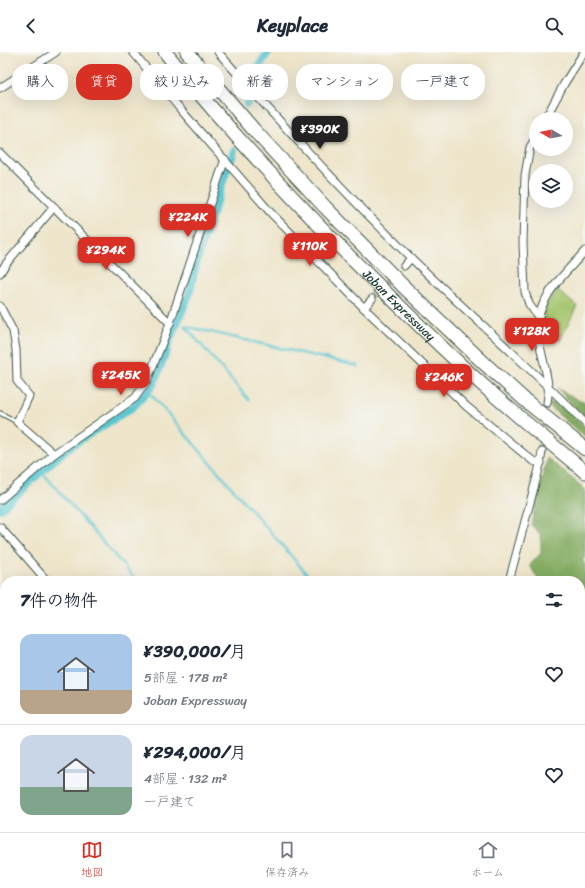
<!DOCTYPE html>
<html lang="ja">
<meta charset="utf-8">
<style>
:root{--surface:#fff;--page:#f6f6f7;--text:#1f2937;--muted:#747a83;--line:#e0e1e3;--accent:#d93025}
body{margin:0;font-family:Sriracha,"Klee One",sans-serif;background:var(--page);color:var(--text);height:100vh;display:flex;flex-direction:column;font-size:15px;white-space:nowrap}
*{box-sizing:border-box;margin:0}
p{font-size:13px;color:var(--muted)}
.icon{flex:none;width:22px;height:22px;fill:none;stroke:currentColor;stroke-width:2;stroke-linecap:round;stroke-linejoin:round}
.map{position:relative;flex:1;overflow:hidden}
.panel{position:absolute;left:0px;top:524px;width:585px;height:256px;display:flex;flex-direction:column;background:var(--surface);border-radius:16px 16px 0 0;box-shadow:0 4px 16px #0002}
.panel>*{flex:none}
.top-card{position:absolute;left:12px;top:12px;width:561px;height:36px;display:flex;gap:8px}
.needle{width:26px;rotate:280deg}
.tools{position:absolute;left:529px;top:60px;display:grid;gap:8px}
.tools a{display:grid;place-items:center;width:44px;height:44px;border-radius:50%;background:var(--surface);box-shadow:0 4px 16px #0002;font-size:20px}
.price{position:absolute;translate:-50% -34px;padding:0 9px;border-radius:8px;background:var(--accent);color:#fff;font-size:13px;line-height:26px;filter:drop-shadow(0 1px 2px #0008)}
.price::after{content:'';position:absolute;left:50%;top:24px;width:12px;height:9px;margin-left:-6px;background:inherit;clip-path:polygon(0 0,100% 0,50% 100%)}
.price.current{background:#222;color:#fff}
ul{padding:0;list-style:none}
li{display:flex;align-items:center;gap:12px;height:100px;padding:0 20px}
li+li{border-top:1px solid var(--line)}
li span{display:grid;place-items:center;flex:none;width:112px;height:80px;border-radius:12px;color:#555}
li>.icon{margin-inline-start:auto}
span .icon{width:48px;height:48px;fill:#fffc;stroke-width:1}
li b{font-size:17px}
h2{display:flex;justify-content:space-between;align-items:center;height:48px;padding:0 20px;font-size:17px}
.chip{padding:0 14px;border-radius:16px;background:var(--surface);box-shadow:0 4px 16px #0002;font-size:14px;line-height:36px}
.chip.current{background:var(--accent);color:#fff}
header{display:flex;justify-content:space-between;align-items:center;height:52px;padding:0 20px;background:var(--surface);font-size:18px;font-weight:700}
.dock{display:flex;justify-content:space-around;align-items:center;height:56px;border-top:1px solid var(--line);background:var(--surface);font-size:11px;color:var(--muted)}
.dock a{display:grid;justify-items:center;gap:2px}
.dock .current{color:var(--accent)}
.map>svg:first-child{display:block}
.green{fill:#a6c770;stroke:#628252}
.forest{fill:#84ac62;stroke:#52744b}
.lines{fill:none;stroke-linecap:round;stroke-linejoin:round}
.stream{stroke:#5ac7d1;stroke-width:2.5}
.canal{stroke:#5ac7d1;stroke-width:8}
.minor-tunnel{stroke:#c5c3ac;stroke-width:7;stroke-dasharray:7 3.5;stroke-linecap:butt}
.service-casing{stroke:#3e564a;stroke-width:5.5}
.minor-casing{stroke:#3e564a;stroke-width:9}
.primary-casing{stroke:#3e564a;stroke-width:13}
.motorway-casing{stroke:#3e564a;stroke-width:15}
.service{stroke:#fff;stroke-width:3.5}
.minor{stroke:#fff;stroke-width:7}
.primary{stroke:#fff;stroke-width:11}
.motorway{stroke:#fff;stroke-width:13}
.labels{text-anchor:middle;stroke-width:3.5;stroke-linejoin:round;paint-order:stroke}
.street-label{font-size:12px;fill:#1f3d34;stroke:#f6f6f2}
</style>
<header><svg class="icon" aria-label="back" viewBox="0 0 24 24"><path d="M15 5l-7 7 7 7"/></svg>Keyplace<svg class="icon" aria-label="search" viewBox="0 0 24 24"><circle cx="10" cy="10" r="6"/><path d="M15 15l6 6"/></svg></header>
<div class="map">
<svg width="585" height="780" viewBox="0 0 585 780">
<rect width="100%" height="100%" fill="#f6f6f2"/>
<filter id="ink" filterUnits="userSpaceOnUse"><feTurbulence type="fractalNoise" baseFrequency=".025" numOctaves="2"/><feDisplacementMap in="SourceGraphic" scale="8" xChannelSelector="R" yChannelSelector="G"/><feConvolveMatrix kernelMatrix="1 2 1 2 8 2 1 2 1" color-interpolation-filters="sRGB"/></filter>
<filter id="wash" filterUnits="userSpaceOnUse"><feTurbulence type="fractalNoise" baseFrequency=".012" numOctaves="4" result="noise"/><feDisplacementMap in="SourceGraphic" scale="16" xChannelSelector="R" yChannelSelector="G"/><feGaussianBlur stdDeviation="0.9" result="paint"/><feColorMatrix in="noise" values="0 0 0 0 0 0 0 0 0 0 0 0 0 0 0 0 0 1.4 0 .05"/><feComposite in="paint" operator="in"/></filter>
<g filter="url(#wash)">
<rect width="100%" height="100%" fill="#eee5ca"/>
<!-- green -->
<g class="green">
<path d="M558 236 559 240 577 254 560 289 542 276 546 253Z"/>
<path d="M93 775H123L127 780 88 779Z"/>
</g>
<!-- forest -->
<g class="forest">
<path d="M557 336 578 348 585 351V366Z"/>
<path d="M557 349 585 375V385L549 354 551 351Z"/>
<path d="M547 406 585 437V506L582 507 585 513V720L580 717V529H539L530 513 541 501V483L531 473Z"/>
</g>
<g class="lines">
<!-- stream -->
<g class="stream">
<path d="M184 274 358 314"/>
<path d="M185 274 249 348"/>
<path d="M148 339 313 529"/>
<path d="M41 419 137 529"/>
<path d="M0 574 5 580"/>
<path d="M0 778 2 780"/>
<path d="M354 778 359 780"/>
</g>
<!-- canal -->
<g class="canal">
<path d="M252 32 256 19 268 0"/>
<path d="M247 52 250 40"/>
<path d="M231 108 234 99"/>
<path d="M177 271 189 243 197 207 227 117"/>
<path d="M96 378 134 354 148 339 154 331 175 275"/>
<path d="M0 457 65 398 91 381"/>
</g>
</g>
</g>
<g filter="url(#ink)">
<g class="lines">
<!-- minor-tunnel -->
<g class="minor-tunnel">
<path d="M372 247 404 214"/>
<path d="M542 400 547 351"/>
</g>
<defs>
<g id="service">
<path d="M0 361 17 370"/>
<path d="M184 780 189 775"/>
</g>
<g id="minor">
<path d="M133 0 181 58 270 160 364 256 466 354 523 401 533 409 541 411"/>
<path d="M218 0C280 71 344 140 411 206 468 261 529 314 585 371"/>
<path d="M0 36 56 0"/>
<path d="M545 67 564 32 584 0"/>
<path d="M536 85 530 95 525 123 523 191 525 240 529 252 538 265"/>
<path d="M0 101 170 271"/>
<path d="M404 214 411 206"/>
<path d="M0 221 5 213 54 155"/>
<path d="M0 254 13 279 16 298 17 329 29 344 17 370 54 402"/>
<path d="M364 256 372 247"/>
<path d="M547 351C548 345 549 339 548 333 546 315 540 299 538 281 534 248 565 222 585 199"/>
<path d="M0 448 54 402 135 346 147 329 170 271 225 107"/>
<path d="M0 475 47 529"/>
<path d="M509 529 539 417 542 400"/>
<path d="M258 775 261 780"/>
<path d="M505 775 516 780"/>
<path d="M547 775 549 780"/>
<path d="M345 780 348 775"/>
</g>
<path id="primary" d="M584 780 585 779"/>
<g id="motorway">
<path id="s1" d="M165 0C222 71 285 139 349 204 390 245 432 287 475 326 511 359 548 389 585 420"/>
<path d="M187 0 254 78 325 155 404 235 485 312 526 349 585 397"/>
</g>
</defs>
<!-- service casing -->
<use href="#service" class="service-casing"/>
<!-- minor casing -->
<use href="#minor" class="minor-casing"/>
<!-- primary casing -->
<use href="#primary" class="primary-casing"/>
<!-- motorway casing -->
<use href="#motorway" class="motorway-casing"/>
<!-- service -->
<use href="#service" class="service"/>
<!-- minor -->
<use href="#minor" class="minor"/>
<!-- primary -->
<use href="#primary" class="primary"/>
<!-- motorway -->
<use href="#motorway" class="motorway"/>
</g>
</g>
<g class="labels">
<!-- street labels -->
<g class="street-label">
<text dy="4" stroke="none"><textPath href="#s1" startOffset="345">Joban Expressway</textPath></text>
</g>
</g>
</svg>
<div class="tools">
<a><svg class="needle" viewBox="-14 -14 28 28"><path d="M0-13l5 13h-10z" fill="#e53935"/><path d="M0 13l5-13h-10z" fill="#747a83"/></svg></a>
<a><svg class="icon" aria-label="layers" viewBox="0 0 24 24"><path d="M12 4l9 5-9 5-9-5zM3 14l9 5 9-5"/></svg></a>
</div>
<b class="price current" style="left:320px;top:98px">¥390K</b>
<b class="price" style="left:188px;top:186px">¥224K</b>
<b class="price" style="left:310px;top:215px">¥110K</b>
<b class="price" style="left:106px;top:219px">¥294K</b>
<b class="price" style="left:532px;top:300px">¥128K</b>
<b class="price" style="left:121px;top:344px">¥245K</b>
<b class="price" style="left:444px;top:346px">¥246K</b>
<div class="top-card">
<a class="chip">購入</a>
<a class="chip current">賃貸</a>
<a class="chip">絞り込み</a>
<a class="chip">新着</a>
<a class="chip">マンション</a>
<a class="chip">一戸建て</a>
</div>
<section class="panel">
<h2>7件の物件<svg class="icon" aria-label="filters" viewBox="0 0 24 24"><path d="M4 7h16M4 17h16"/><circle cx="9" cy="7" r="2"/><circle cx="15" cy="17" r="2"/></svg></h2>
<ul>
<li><span style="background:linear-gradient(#a9c7e8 70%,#b9a48a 0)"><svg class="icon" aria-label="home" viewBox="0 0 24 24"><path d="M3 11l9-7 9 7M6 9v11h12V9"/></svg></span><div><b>¥390,000/月</b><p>5部屋 · 178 m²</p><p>Joban Expressway</p></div><svg class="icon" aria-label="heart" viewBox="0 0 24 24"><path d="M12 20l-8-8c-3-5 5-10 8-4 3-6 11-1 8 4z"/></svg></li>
<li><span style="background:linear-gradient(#c9d6e8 65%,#7fa58c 0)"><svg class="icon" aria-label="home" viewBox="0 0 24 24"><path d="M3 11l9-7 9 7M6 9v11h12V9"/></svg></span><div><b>¥294,000/月</b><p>4部屋 · 132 m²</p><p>一戸建て</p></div><svg class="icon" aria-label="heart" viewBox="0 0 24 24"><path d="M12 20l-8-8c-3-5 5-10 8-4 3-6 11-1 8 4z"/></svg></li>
</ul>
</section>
</div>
<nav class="dock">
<a class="current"><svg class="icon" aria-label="map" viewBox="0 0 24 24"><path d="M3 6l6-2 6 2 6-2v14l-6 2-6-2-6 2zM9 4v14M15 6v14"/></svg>地図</a>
<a><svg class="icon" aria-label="saved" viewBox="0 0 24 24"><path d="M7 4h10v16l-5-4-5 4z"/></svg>保存済み</a>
<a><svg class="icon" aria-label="home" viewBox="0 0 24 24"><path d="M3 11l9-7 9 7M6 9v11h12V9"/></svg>ホーム</a>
</nav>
